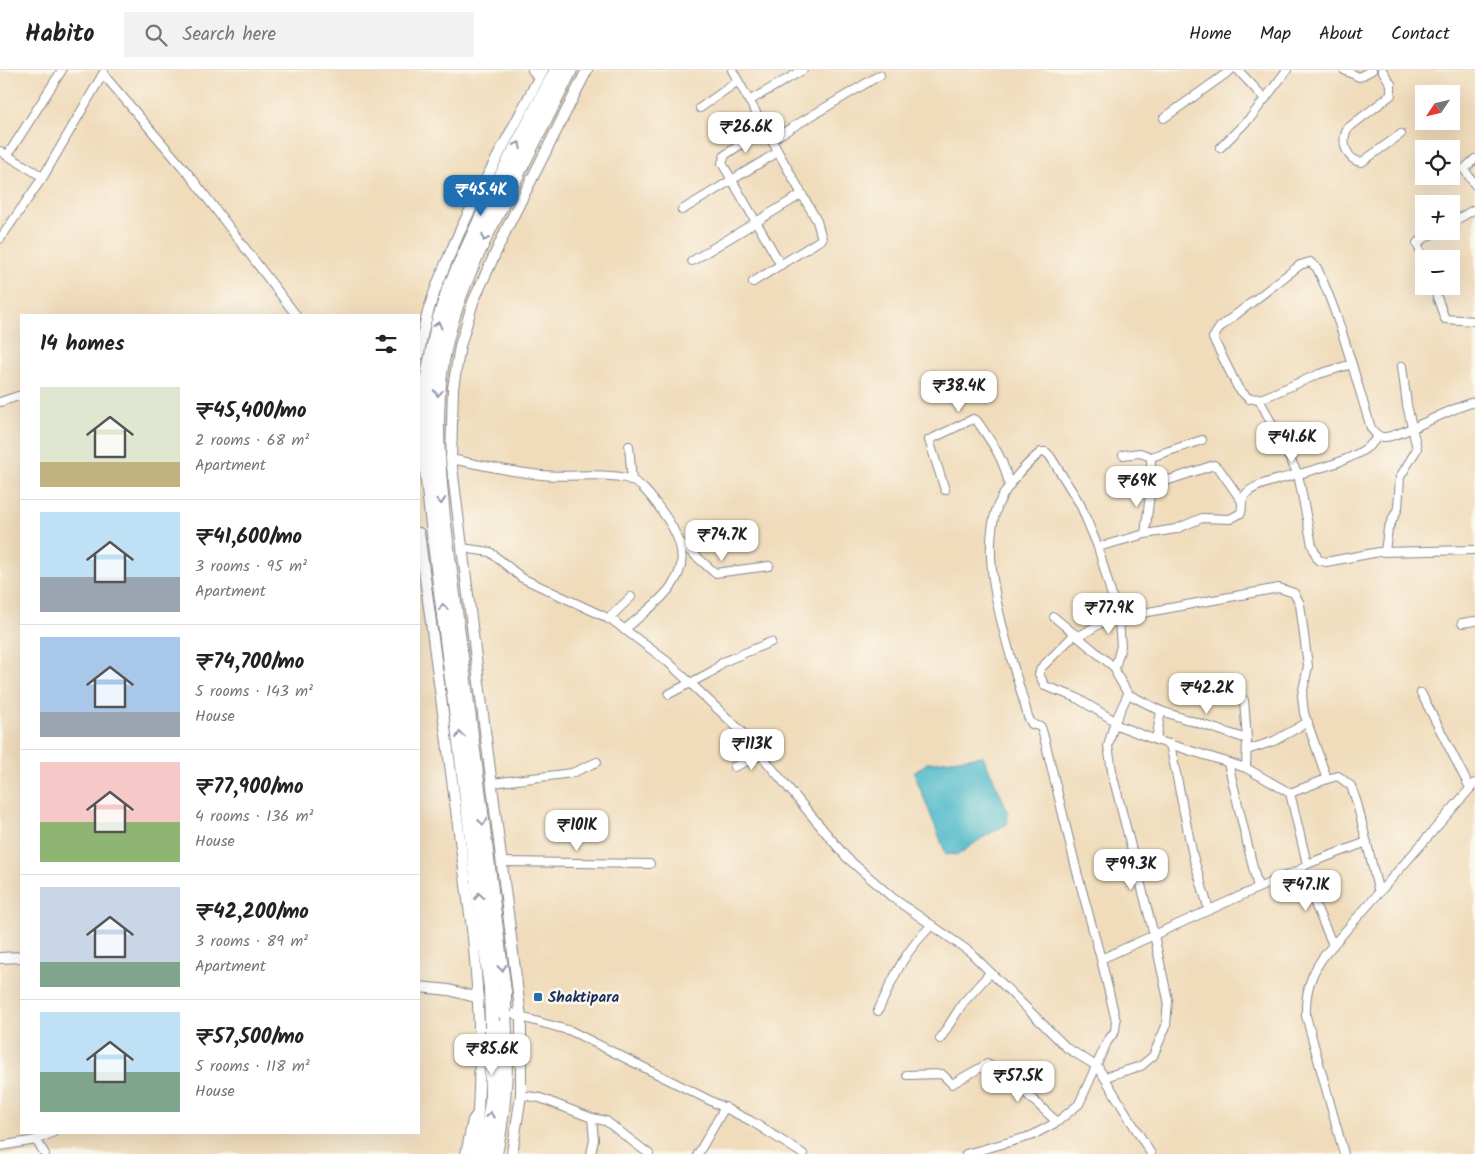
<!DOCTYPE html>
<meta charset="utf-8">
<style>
:root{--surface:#fff;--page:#f2f2f2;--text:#222;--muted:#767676;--line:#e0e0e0;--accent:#1f6fb2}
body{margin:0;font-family:Kalam,sans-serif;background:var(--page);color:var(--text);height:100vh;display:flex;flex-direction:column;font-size:19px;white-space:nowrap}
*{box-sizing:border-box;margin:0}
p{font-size:16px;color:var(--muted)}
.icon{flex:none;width:28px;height:28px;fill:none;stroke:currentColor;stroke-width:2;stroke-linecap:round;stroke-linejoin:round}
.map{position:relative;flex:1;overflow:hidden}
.drawer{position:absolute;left:20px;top:244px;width:400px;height:820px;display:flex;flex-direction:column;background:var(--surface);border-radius:0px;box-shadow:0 5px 20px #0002}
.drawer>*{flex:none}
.needle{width:32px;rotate:235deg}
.controls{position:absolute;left:1415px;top:15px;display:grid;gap:10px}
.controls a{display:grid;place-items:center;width:45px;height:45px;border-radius:0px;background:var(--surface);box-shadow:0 5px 20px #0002;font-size:25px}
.price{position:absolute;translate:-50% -42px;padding:0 11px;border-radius:10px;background:#fff;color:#222;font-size:16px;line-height:32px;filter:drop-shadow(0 1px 2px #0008)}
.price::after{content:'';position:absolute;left:50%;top:30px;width:15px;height:11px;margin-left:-8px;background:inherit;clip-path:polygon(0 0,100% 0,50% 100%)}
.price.on{background:var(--accent);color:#fff}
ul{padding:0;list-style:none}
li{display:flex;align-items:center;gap:15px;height:125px;padding:0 20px}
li+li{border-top:1px solid var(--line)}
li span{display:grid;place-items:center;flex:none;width:140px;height:100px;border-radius:0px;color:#555}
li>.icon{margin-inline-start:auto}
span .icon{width:60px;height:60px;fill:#fffc;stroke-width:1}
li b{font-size:21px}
h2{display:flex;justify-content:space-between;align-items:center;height:60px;padding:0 20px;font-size:21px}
header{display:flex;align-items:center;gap:30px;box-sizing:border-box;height:70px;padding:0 25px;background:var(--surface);border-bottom:1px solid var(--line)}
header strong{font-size:24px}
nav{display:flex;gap:28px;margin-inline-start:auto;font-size:18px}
.search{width:350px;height:45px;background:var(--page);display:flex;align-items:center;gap:12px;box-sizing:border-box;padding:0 18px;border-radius:0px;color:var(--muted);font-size:19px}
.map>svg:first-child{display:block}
.water{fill:#4fbaca;stroke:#357494}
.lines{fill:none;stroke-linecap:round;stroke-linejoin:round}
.street-casing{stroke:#86868c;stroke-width:10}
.secondary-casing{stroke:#86868c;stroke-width:12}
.highway-casing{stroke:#86868c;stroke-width:16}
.street{stroke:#fff;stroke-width:8}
.secondary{stroke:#fff;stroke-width:10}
.highway{stroke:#fff;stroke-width:14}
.highway-bridge-casing{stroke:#86868c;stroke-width:16;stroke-linecap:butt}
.highway-bridge{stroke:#fff;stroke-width:14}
.oneway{stroke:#8d97ae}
.poi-dot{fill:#1f6fb2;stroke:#fbf7ec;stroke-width:2}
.labels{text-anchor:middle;stroke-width:5;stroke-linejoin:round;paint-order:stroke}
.poi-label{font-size:15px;font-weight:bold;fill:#1b2f5e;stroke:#fbf7ec;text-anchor:start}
</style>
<header>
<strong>Habito</strong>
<div class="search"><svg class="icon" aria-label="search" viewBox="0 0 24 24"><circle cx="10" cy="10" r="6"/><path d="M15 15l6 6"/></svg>Search here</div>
<nav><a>Home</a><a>Map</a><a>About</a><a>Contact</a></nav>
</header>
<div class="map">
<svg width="1475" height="1084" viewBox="0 0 1475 1084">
<rect width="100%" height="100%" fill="#fbf7ec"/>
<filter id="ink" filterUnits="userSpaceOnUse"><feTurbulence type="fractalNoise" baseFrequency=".02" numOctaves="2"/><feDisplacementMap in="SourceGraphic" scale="10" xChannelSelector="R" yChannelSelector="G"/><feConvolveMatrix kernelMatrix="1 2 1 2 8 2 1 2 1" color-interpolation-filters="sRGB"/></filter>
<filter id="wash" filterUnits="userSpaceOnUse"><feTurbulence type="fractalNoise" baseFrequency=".0096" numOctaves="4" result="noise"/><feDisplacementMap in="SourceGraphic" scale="20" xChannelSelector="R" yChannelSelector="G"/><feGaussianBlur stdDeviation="1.12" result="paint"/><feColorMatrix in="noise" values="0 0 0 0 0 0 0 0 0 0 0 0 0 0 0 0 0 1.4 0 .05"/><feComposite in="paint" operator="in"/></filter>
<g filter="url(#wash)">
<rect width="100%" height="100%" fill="#f0dcbb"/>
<!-- water -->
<path class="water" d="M983 686 1009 743 1007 754 982 768 958 785 946 784 914 703 927 693Z"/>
</g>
<g filter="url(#ink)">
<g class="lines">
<defs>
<g id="street">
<path d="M532 0 538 9"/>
<path d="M732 0 817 151 822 169 753 212"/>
<path d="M1238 0 1265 29"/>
<path d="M1344 0 1359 7 1372 0"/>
<path d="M1382 0 1391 14V25L1348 58C1340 70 1346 91 1362 92L1401 64"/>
<path d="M103 4 191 107 296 245"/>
<path d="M749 31 803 0"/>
<path d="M700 38 738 11"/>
<path d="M1164 48 1231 0"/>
<path d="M765 58 725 85 722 93 781 195"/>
<path d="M771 70 880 5"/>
<path d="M1220 78 1251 47 1287 0"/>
<path d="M0 81 43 107"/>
<path d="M7 86 62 0"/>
<path d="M1475 89 1464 99 1475 115"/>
<path d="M682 140 778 82"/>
<path d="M1451 153 1475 139"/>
<path d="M0 169 43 107 104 2"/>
<path d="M692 191 802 124"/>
<path d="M1424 192 1417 173 1436 161"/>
<path d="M1433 216 1445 249 1475 251"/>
<path d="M1352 294 1319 304 1263 328 1249 329 1238 318 1213 268 1220 257 1300 195 1310 192 1317 198C1341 249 1354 304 1371 358 1374 362 1377 367 1383 367 1398 369 1453 336 1475 332"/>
<path d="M1259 329 1298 404 1312 475 1318 490 1326 492 1379 482 1475 480"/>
<path d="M0 332 21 325"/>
<path d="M629 376 632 411"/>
<path d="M1151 387 1202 370"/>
<path d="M451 389C481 395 511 402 541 405 567 408 600 402 625 408 642 412 651 427 661 440 706 500 670 521 624 560"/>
<path d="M1151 416 1214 395 1220 400 1241 430"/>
<path d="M945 420 929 370 973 349 977 351C992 373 1005 390 1009 416"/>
<path d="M1145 464 1176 459 1202 448 1230 449 1241 443C1243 436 1240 431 1245 425 1252 416 1269 412 1280 409 1307 401 1363 391 1378 366"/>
<path d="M680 472 715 503 769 496"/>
<path d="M1098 477 1145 464 1151 416V387L1140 383 1123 385"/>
<path d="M462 478 490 482 522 508 612 550 668 592 741 661 846 787 893 828 970 882 1067 978 1098 997 1151 1084"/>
<path d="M1385 481 1388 459 1398 438 1400 407 1417 379 1407 335 1402 296"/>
<path d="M1054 547 1115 598"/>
<path d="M608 549 631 527"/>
<path d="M1462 553 1475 551"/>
<path d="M1075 564 1041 598 1039 604 1045 616 1075 627 1115 651"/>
<path d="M1078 567 1116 544"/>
<path d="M1421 623 1470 718"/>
<path d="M669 624 713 601 723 592 771 572"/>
<path d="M1244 630 1247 669 1246 698"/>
<path d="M1161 641 1247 669"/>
<path d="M1114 654 1156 670"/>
<path d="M1170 674 1193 786 1209 840"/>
<path d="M1247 680 1274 671 1308 652"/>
<path d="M1228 693 1258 818 1300 800 1307 794 1367 772"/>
<path d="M734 697 761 685"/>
<path d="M493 713 572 703 597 692"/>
<path d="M1290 723 1246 698 1156 670 1161 641 1128 624 1117 605 1115 598 1121 576 1119 551 1143 543 1279 518 1294 523 1300 534 1308 596 1302 625 1304 643 1327 709 1338 706 1351 716 1357 733 1379 823"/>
<path d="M503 792 650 794"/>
<path d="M1307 794 1290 723 1327 709"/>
<path d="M1300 800 1333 875"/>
<path d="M1101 889 1258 818"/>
<path d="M479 928 521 947 571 961 751 1051 803 1084"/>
<path d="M878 941C895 905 903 883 932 855"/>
<path d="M940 969 963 933 990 903"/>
<path d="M907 1005 942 1004 952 1014 987 994 1015 1013 1057 1052"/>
<path d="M1105 1007 1141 996 1153 986 1166 956 1168 930 1154 865 1113 707 1108 676 1114 654 1128 624"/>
<path d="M521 1025 540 1028 592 1048 594 1070 591 1084"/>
<path d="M592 1048 606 1051 649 1084"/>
<path d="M0 1076 36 1070"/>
<path d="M45 1084 36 1070 54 1062"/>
<path d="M465 1084 472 1050 477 1043"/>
<path d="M698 1084 725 1037"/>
<path d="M966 1084 1031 1066 1057 1052 1079 1034 1107 972 1115 961 1116 951 1101 889 1077 802 1044 667 1041 657 1032 654 1028 647C1013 589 975 493 998 435 1006 416 1025 395 1041 382H1046L1050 386 1080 434 1098 477 1119 551"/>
<path d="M1344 1084 1306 946C1305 921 1311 902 1327 882L1475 713"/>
</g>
<g id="secondary">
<path d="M419 285C424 241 443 199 461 159 487 105 516 53 543 0"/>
<path d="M419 463 473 867C480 941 483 1010 474 1084"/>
<path d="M0 888 21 887"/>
<path d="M419 917 449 920 479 928"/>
<path d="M512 1084 521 1025V947L451 389 453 318 460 276 473 232 506 160 587 0"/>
</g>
<g id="highway">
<path d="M491 918 435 474 425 383 424 352 428 306 438 254 450 217 494 121 557 0"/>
<path d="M504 922 443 447C438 395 433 343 442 291 452 230 481 173 510 118 530 79 550 39 570 0"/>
<path d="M484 1084 492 1032V951"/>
<path d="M495 1084C505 1037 507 990 504 942"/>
</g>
</defs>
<!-- street casing -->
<use href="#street" class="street-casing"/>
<!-- secondary casing -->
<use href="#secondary" class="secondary-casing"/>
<!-- highway casing -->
<use href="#highway" class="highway-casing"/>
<!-- street -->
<use href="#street" class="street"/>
<!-- secondary -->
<use href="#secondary" class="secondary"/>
<!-- highway -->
<use href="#highway" class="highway"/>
<defs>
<g id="highway-bridge">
<path d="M491 918 492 951"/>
<path d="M504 922V942"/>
</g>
</defs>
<!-- highway-bridge casing -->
<use href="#highway-bridge" class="highway-bridge-casing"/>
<!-- highway-bridge -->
<use href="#highway-bridge" class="highway-bridge"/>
</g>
<!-- one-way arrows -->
<defs><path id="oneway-chevron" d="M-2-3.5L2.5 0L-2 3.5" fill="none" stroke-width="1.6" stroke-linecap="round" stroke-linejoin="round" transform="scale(1.25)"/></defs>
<g class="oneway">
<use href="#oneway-chevron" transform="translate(518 75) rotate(-63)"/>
<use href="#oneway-chevron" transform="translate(485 168) rotate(116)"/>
<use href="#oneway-chevron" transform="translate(438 255) rotate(-75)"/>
<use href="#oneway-chevron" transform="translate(438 323) rotate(95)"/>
<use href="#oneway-chevron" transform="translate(441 431) rotate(85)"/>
<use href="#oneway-chevron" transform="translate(443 537) rotate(-98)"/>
<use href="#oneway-chevron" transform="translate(460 665) rotate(-98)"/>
<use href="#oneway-chevron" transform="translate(483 752) rotate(83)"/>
<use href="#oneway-chevron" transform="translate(479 826) rotate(-98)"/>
<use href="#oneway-chevron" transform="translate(502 898) rotate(84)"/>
<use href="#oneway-chevron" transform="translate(490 1045) rotate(-83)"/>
</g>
</g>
<!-- markers -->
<rect class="poi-dot" x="533" y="922" width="10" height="10" rx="2.5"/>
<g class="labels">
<!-- poi labels -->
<g class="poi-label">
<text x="548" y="932">Shaktipara</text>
</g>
</g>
</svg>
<div class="controls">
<a><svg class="needle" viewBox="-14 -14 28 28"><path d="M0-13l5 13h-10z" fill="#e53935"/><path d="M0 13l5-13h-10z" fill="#767676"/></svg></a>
<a><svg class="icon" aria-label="locate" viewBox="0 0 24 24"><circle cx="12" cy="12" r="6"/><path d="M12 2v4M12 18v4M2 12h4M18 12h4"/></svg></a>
<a>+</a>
<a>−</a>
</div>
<b class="price" style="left:746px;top:84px">₹26.6K</b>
<b class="price on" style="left:481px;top:147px">₹45.4K</b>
<b class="price" style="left:959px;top:343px">₹38.4K</b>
<b class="price" style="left:1292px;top:394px">₹41.6K</b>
<b class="price" style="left:1137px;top:438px">₹69K</b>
<b class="price" style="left:722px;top:492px">₹74.7K</b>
<b class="price" style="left:1109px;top:565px">₹77.9K</b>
<b class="price" style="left:1207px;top:645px">₹42.2K</b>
<b class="price" style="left:752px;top:701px">₹113K</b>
<b class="price" style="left:577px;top:782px">₹101K</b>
<b class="price" style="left:1131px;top:821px">₹99.3K</b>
<b class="price" style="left:1306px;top:842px">₹47.1K</b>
<b class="price" style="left:492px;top:1006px">₹85.6K</b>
<b class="price" style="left:1018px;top:1033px">₹57.5K</b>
<section class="drawer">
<h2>14 homes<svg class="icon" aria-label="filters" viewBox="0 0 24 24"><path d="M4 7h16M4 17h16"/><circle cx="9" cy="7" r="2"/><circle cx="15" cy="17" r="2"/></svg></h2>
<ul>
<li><span style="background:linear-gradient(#dfe7d0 75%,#c2b280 0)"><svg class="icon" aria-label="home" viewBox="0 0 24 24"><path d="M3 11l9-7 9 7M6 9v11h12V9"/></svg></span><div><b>₹45,400/mo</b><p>2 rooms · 68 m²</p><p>Apartment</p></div></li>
<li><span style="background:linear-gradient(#bfe0f5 65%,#9aa5b1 0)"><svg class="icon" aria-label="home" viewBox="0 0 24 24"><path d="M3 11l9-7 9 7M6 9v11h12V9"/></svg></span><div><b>₹41,600/mo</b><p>3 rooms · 95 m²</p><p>Apartment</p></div></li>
<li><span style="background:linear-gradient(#a9c7e8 75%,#9aa5b1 0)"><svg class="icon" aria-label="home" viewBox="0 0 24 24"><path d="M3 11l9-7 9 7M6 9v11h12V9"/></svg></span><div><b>₹74,700/mo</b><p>5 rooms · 143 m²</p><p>House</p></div></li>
<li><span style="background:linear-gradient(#f6c9c9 60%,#8fb573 0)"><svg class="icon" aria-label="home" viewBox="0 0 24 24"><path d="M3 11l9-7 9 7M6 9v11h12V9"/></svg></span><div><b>₹77,900/mo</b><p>4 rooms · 136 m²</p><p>House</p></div></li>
<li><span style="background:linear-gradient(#c9d6e8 75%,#7fa58c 0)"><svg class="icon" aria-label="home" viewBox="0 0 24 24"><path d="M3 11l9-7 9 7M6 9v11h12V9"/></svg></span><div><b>₹42,200/mo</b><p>3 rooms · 89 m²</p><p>Apartment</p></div></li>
<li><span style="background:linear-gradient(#bfe0f5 60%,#7fa58c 0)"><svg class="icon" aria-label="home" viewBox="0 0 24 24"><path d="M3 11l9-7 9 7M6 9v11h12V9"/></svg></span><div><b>₹57,500/mo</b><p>5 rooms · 118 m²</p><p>House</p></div></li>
</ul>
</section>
</div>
